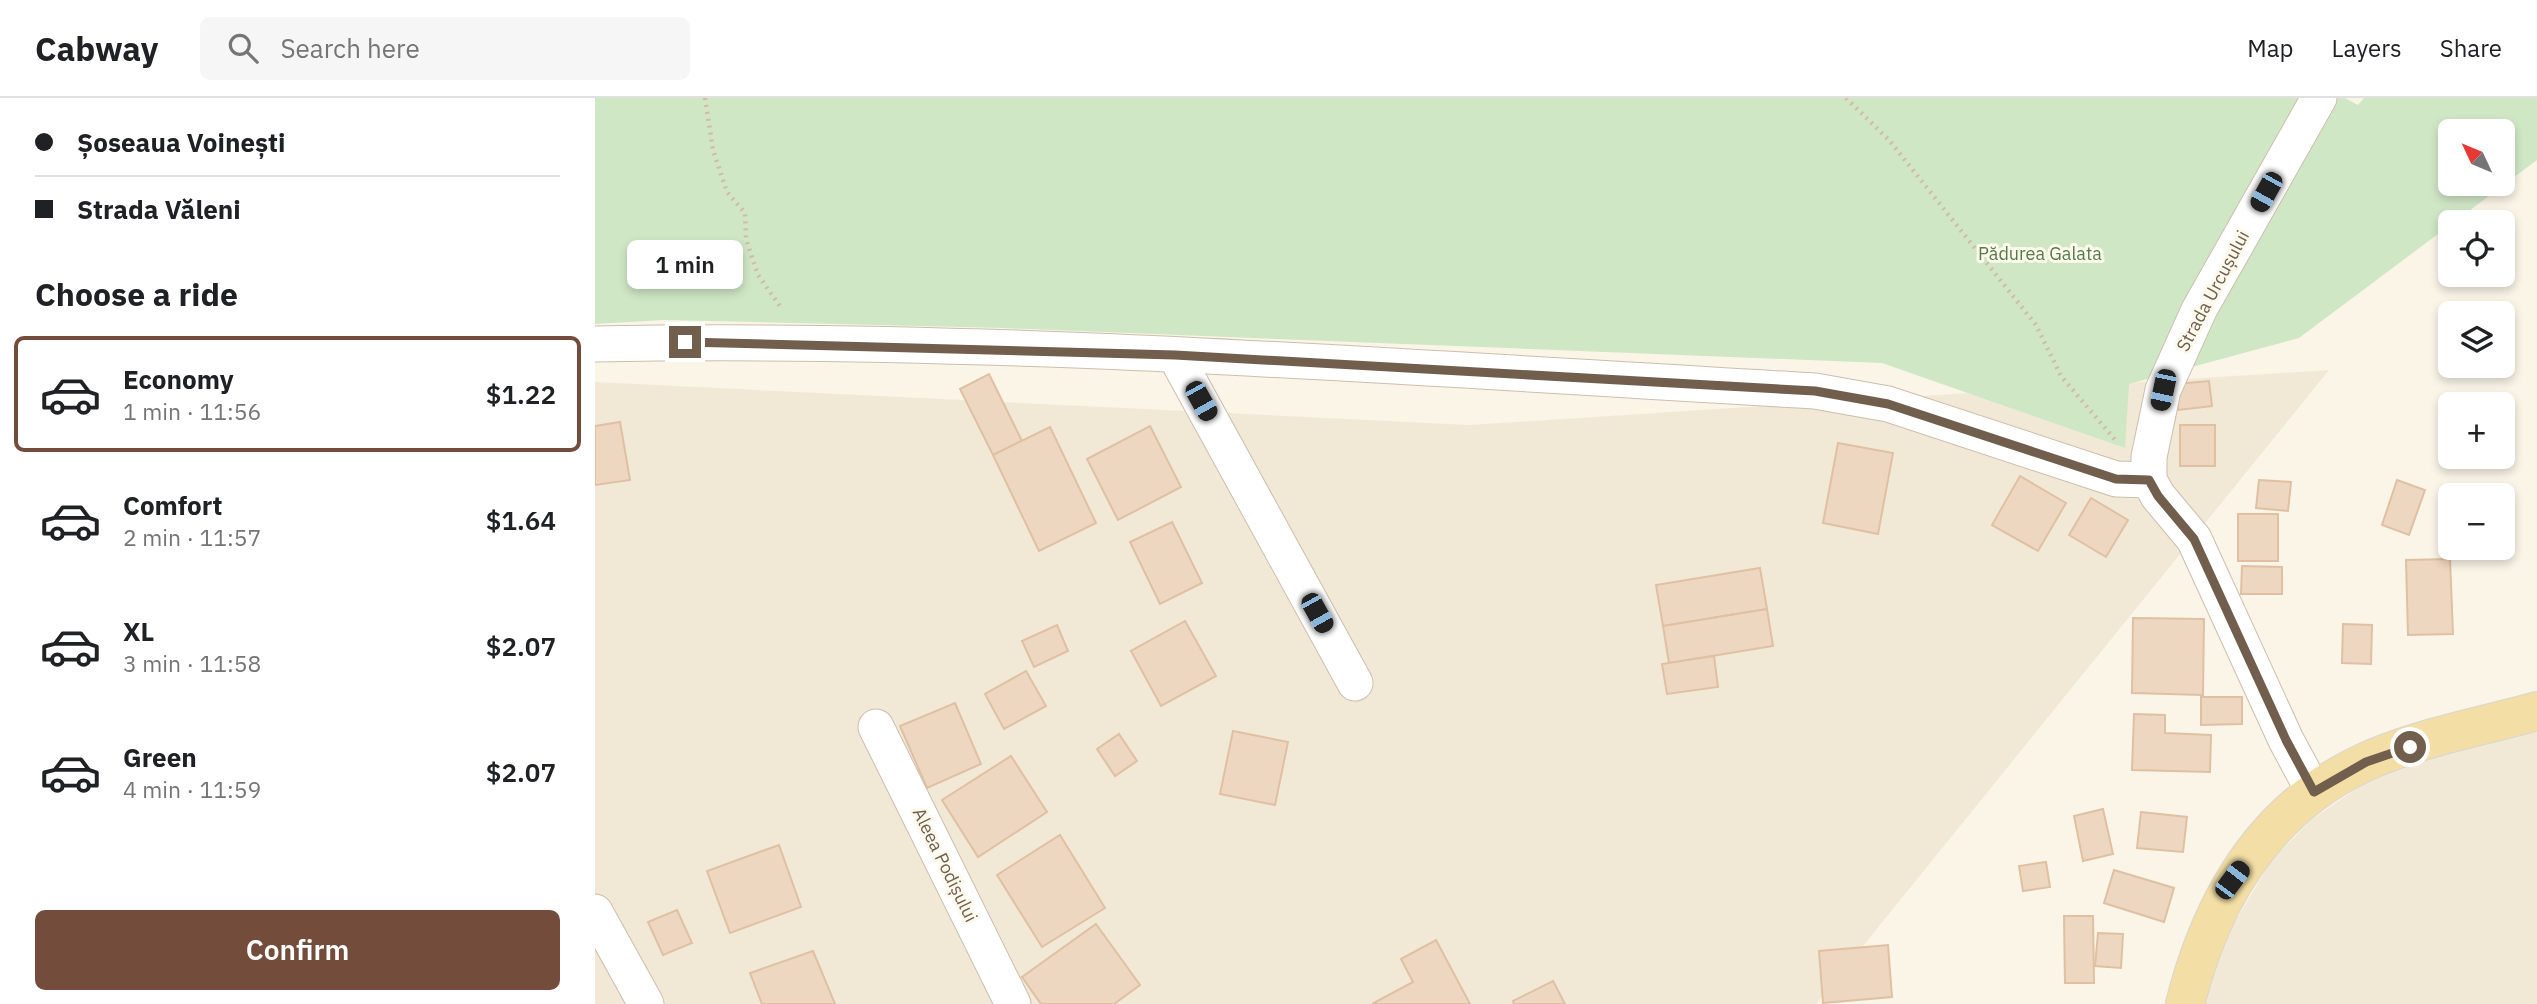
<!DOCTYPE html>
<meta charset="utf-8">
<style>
body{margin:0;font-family:"IBM Plex Sans",sans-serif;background:#f6f6f6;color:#202124;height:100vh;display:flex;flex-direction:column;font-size:26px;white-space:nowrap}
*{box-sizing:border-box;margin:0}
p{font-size:23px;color:#757577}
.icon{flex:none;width:38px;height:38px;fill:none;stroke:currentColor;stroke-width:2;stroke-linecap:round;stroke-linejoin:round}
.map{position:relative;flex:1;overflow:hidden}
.details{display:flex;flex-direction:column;background:#fff;width:595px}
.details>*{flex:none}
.guide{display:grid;align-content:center;height:154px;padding:0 35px;background:#fff}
.needle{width:46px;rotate:314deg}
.controls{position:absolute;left:1843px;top:21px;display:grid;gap:14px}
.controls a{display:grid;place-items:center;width:77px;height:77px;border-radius:10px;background:#fff;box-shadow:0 4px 10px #0003;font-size:35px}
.end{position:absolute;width:32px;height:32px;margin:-16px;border:9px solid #725e4d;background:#fff;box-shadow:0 0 0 4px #fff}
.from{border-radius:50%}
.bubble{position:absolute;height:49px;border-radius:10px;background:#fff;box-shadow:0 4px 10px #0003;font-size:23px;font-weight:600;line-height:49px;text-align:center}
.car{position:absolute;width:21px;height:42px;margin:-21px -10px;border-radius:9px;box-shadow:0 0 5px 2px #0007;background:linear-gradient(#222 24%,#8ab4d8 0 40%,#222 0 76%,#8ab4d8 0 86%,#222 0)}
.guide b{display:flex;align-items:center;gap:24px;height:66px;font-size:26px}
.guide b+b{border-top:2px solid #e0e0e0}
.guide i{width:18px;height:18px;background:#202124}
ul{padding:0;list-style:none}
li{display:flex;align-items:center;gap:21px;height:116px;margin:0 14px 10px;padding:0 21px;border:4px solid transparent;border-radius:10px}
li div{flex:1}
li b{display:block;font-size:26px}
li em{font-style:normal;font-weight:600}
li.selected{border-color:#744c3b}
li>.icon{width:63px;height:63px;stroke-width:1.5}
h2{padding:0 35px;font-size:32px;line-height:84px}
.cta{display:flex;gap:14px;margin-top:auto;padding:14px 35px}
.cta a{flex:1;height:80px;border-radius:10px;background:#744c3b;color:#fff;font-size:28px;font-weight:600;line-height:80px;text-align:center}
header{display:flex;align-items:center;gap:42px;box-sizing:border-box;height:98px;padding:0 35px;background:#fff;border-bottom:2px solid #e0e0e0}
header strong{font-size:33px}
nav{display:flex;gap:38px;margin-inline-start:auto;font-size:24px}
.search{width:490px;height:63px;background:#f6f6f6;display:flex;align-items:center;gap:18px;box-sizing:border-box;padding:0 24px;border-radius:10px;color:#757577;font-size:26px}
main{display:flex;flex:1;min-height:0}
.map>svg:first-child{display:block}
</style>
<header>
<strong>Cabway</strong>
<div class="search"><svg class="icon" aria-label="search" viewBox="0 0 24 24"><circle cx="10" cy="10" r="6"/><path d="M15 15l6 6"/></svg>Search here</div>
<nav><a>Map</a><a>Layers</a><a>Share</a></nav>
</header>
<main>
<section class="details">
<div class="guide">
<b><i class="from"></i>Șoseaua Voinești</b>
<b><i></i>Strada Văleni</b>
</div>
<h2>Choose a ride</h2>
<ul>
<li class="selected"><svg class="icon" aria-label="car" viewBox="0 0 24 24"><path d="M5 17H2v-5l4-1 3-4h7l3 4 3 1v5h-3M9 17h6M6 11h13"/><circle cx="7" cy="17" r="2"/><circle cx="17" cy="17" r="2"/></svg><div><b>Economy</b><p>1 min · 11:56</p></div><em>$1.22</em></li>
<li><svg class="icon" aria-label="car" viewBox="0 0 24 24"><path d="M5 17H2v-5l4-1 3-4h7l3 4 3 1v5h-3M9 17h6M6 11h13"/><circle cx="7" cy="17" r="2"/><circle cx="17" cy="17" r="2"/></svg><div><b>Comfort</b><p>2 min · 11:57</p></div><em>$1.64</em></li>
<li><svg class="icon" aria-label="car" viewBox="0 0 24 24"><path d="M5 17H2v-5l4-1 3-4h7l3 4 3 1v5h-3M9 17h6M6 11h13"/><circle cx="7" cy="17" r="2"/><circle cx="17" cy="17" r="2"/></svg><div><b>XL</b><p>3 min · 11:58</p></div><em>$2.07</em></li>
<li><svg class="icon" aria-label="car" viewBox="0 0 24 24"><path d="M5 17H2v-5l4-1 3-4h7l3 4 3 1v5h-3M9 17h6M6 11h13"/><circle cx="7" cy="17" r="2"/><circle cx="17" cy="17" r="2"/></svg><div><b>Green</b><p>4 min · 11:59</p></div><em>$2.07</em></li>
</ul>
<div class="cta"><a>Confirm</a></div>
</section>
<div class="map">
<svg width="1942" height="906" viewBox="0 0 1942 906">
<rect width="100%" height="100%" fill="#faf5e7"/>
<g fill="#f2e8d6">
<path d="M1734,272L1221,906H0V284L874,327Z"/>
<path d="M1942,628V906H1607L1615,876L1639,826L1676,763L1715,723L1771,684L1870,646Z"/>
</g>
<path fill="#d0e7c6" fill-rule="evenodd" d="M0,0H1750L1763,7L1769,0H1942V62L1704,240L1534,286L1530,350L1287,265L407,230L69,222L0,226ZM1855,33H1908V86H1855Z"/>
<g fill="#eed7c1" stroke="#dfc0a3" stroke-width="2">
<path d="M394,276L427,343L398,357L365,291Z"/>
<path d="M1614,283L1617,308L1583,312L1581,286Z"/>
<path d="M25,324L35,382L0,387V328Z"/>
<rect x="1585" y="327" width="35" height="41"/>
<path d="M555,328L586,389L523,422L492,361Z"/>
<path d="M455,329L501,425L444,453L398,357Z"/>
<path d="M1243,345L1298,355L1283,436L1228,425Z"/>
<path d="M1425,378L1471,405L1443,453L1397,427Z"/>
<path d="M1664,382L1696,384L1693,413L1661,410Z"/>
<path d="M1802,382L1830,392L1814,437L1787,427Z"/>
<path d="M1496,400L1533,422L1511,459L1474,437Z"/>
<rect x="1643" y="416" width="40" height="47"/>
<path d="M577,424L607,485L565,506L535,444Z"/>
<path d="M1855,461L1858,536L1813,537L1811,462Z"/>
<path d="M1647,468L1687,469V496H1646Z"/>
<path d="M1165,470L1172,511L1068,528L1061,487Z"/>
<path d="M1172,511L1178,548L1074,565L1068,528Z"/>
<path d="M1538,520L1609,521L1608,597L1537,595Z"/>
<path d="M590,523L621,578L566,608L536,553Z"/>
<path d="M1748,526L1777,527L1776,566L1747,565Z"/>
<path d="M462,527L473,553L439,569L427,543Z"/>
<path d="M1119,558L1123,589L1072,596L1067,566Z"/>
<path d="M431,573L451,608L409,631L390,596Z"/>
<path d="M1606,599H1647V626L1606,627Z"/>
<path d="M360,605L386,666L332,690L305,628Z"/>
<path d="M1539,616L1570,617V635L1616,637L1615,674L1537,672Z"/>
<path d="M638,633L693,644L680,707L625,696Z"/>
<path d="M524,636L542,663L520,678L502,651Z"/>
<path d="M416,658L452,714L383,759L347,702Z"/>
<path d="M1508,711L1518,756L1488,763L1479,718Z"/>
<path d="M1546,714L1592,719L1588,754L1542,750Z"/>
<path d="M465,737L510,810L447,849L402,777Z"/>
<path d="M184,747L206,809L135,835L112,773Z"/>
<path d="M1451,764L1455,789L1428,793L1424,768Z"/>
<path d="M1519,772L1579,790L1569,824L1509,805Z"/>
<path d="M82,812L97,845L68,857L53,824Z"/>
<path d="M1469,818H1498L1499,885H1470Z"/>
<path d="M501,826L545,887L519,906H446L427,879Z"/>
<path d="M1503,835L1528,836L1526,870L1500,868Z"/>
<path d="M841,842L875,906H777L818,884L806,861Z"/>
<path d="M1293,847L1297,899L1228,905L1224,853Z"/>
<path d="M218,853L240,906H167L155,875Z"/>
<path d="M958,883L970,906H919L918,903Z"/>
</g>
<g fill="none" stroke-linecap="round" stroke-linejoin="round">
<defs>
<g id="minor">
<path d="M0,246C407,238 814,270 1220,293L1293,306L1521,381L1554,382"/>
<path d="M580,257L760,585"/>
<path d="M281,629L418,906"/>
<path d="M1719,694L1691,642L1599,441L1563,398L1554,382V359L1568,292L1604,212L1724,0"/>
<path d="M0,814L51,906"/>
</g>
<path id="major" d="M1590,906C1616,803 1668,712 1768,665C1822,640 1885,629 1942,613"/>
</defs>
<use href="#minor" stroke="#ccbeae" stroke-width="37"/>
<use href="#major" stroke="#dad5d1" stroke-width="40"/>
<g stroke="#d2bba4" stroke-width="4.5" stroke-dasharray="2 5" stroke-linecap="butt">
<path d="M110,0L118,52L132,94L150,115L151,141L163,177L187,211"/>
<path d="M1251,0L1294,42L1441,227L1466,278L1522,344"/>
</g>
<use href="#minor" stroke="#fff" stroke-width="35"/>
<use href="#major" stroke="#f3dea5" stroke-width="38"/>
</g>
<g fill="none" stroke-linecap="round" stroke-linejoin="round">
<path stroke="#725e4d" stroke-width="9" d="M90,244L580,257L1220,293L1293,306L1521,381L1554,382L1563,398L1599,441L1691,642L1719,694L1771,664L1815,649"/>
</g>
<g text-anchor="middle" stroke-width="6" stroke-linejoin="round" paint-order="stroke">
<g font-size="18" fill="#547c49" stroke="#fdf9ed">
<text x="1445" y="162">Pădurea Galata</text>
</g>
<g font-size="18" fill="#725e4d" stroke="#fdf9ed">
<text transform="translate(1618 193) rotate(-62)" y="6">Strada Urcușului</text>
<text transform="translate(350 767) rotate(64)" y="6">Aleea Podișului</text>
</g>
</g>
</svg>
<div class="controls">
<a><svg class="needle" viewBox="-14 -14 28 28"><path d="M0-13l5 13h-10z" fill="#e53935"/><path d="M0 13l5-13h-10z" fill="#757577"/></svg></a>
<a><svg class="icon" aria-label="locate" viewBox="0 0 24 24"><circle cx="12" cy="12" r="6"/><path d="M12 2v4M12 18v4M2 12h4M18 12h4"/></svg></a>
<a><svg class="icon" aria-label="layers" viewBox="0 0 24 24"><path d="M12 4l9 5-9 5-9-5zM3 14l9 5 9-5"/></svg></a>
<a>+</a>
<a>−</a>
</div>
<i class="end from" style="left:1815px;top:649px"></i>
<i class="end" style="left:90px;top:244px"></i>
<div class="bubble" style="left:32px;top:142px;width:116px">1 min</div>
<i class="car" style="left:1671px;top:94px;rotate:209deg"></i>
<i class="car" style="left:1568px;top:292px;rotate:192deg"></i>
<i class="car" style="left:606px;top:303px;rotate:151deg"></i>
<i class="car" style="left:722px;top:515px;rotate:151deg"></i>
<i class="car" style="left:1637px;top:782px;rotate:37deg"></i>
</div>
</main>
